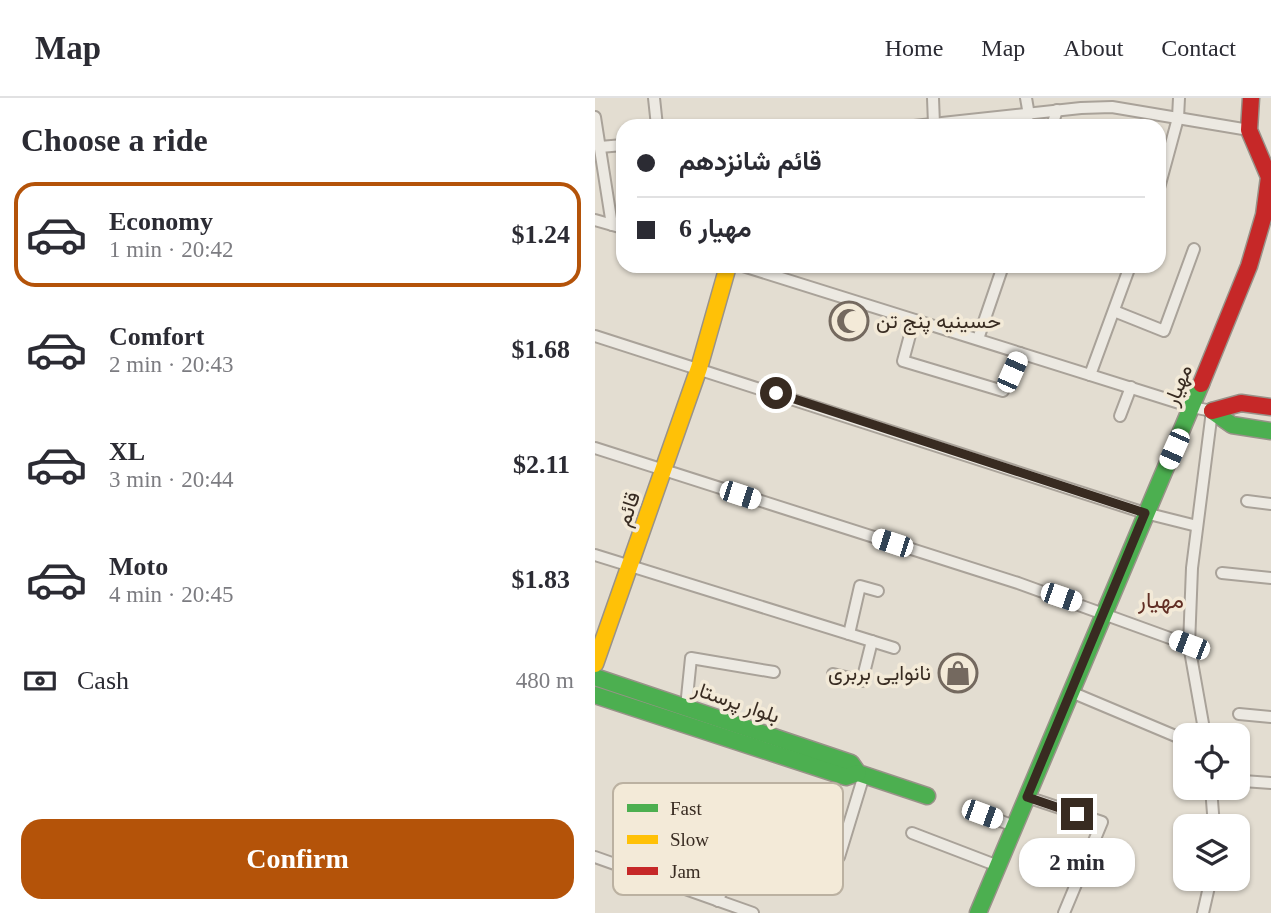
<!DOCTYPE html>
<meta charset="utf-8">
<style>
body{margin:0;font-family:"Times New Roman",Vazirmatn,serif;background:#f2f2f3;color:#2b2b33;height:100vh;display:flex;flex-direction:column;font-size:26px;white-space:nowrap}
*{box-sizing:border-box;margin:0}
p{font-size:23px;color:#7c7c81}
.icon{flex:none;width:38px;height:38px;fill:none;stroke:currentColor;stroke-width:2;stroke-linecap:round;stroke-linejoin:round}
.map{position:relative;flex:1;overflow:hidden}
.panel{display:flex;flex-direction:column;background:#fff;width:595px}
.panel>*{flex:none}
.hud{position:absolute;left:21px;top:21px;width:550px;height:154px;border-radius:21px;box-shadow:0 2px 5px #0004;display:grid;align-content:center;height:154px;padding:0 21px;background:#fff}
.buttons{position:absolute;left:578px;top:625px;display:grid;gap:14px}
.buttons a{display:grid;place-items:center;width:77px;height:77px;border-radius:14px;background:#fff;box-shadow:0 2px 5px #0004;font-size:35px}
.end{position:absolute;width:32px;height:32px;margin:-16px;border:9px solid #382b21;background:#fff;box-shadow:0 0 0 4px #fff}
.from{border-radius:50%}
.bubble{position:absolute;height:49px;border-radius:21px;background:#fff;box-shadow:0 2px 5px #0004;font-size:23px;font-weight:700;line-height:49px;text-align:center}
.car{position:absolute;width:21px;height:42px;margin:-21px -10px;border-radius:9px;box-shadow:0 0 5px 2px #0007;background:linear-gradient(#fff 24%,#345 0 40%,#fff 0 76%,#345 0 86%,#fff 0)}
.hud b{display:flex;align-items:center;gap:24px;height:66px;font-size:26px}
.hud b+b{border-top:2px solid #e1e1e2}
.hud i{width:18px;height:18px;background:#2b2b33}
ul{padding:0;list-style:none}
li{display:flex;align-items:center;gap:21px;height:105px;margin:0 14px 10px;padding:0 7px;border:4px solid transparent;border-radius:21px}
li div{flex:1}
li b{display:block;font-size:26px}
li em{font-style:normal;font-weight:700}
li.active{border-color:#b45309}
li>.icon{width:63px;height:63px;stroke-width:1.5}
h2{padding:0 21px;font-size:32px;line-height:84px}
.pay{display:flex;align-items:center;gap:18px;height:77px;padding:0 21px;font-size:26px}
.pay p{margin-inline-start:auto}
.action{display:flex;gap:14px;margin-top:auto;padding:14px 21px}
.action a{flex:1;height:80px;border-radius:21px;background:#b45309;color:#fff;font-size:28px;font-weight:700;line-height:80px;text-align:center}
header{display:flex;align-items:center;gap:42px;box-sizing:border-box;height:98px;padding:0 35px;background:#fff;border-bottom:2px solid #e1e1e2}
header strong{font-size:33px}
nav{display:flex;gap:38px;margin-inline-start:auto;font-size:24px}
main{display:flex;flex:1;min-height:0}
.map>svg:first-child{display:block}
</style>
<header>
<strong>Map</strong>
<nav><a>Home</a><a>Map</a><a>About</a><a>Contact</a></nav>
</header>
<main>
<section class="panel">
<h2>Choose a ride</h2>
<ul>
<li class="active"><svg class="icon" aria-label="car" viewBox="0 0 24 24"><path d="M5 17H2v-5l4-1 3-4h7l3 4 3 1v5h-3M9 17h6M6 11h13"/><circle cx="7" cy="17" r="2"/><circle cx="17" cy="17" r="2"/></svg><div><b>Economy</b><p>1 min · 20:42</p></div><em>$1.24</em></li>
<li><svg class="icon" aria-label="car" viewBox="0 0 24 24"><path d="M5 17H2v-5l4-1 3-4h7l3 4 3 1v5h-3M9 17h6M6 11h13"/><circle cx="7" cy="17" r="2"/><circle cx="17" cy="17" r="2"/></svg><div><b>Comfort</b><p>2 min · 20:43</p></div><em>$1.68</em></li>
<li><svg class="icon" aria-label="car" viewBox="0 0 24 24"><path d="M5 17H2v-5l4-1 3-4h7l3 4 3 1v5h-3M9 17h6M6 11h13"/><circle cx="7" cy="17" r="2"/><circle cx="17" cy="17" r="2"/></svg><div><b>XL</b><p>3 min · 20:44</p></div><em>$2.11</em></li>
<li><svg class="icon" aria-label="car" viewBox="0 0 24 24"><path d="M5 17H2v-5l4-1 3-4h7l3 4 3 1v5h-3M9 17h6M6 11h13"/><circle cx="7" cy="17" r="2"/><circle cx="17" cy="17" r="2"/></svg><div><b>Moto</b><p>4 min · 20:45</p></div><em>$1.83</em></li>
</ul>
<div class="pay"><svg class="icon" aria-label="cash" viewBox="0 0 24 24"><path d="M3 7h18v10H3z"/><circle cx="12" cy="12" r="2"/></svg>Cash<p>480 m</p></div>
<div class="action"><a>Confirm</a></div>
</section>
<div class="map">
<svg width="676" height="815" viewBox="0 0 676 815">
<rect width="100%" height="100%" fill="#e3ddd1"/>
<g fill="none" stroke-linecap="round" stroke-linejoin="round">
<defs>
<g id="street">
<path d="M59,0L62,28"/>
<path d="M338,0L339,26"/>
<path d="M431,0L434,17"/>
<path d="M0,19L17,127"/>
<path d="M319,28L486,10L517,9L654,32"/>
<path d="M457,28L462,12"/>
<path d="M5,49L28,47"/>
<path d="M564,90L583,20L584,0"/>
<path d="M0,122L28,130"/>
<path d="M148,168L597,309L617,313L597,470L594,547L610,637"/>
<path d="M519,213L569,233L599,151"/>
<path d="M319,222L308,263L408,293L425,255"/>
<path d="M0,238L550,415L602,428"/>
<path d="M383,241L408,168"/>
<path d="M495,277L535,168"/>
<path d="M525,318L536,289"/>
<path d="M0,350L423,485L594,547"/>
<path d="M652,403L676,406"/>
<path d="M0,457L299,550"/>
<path d="M627,475L676,480"/>
<path d="M254,536L265,488L283,493"/>
<path d="M238,576L267,583L277,543"/>
<path d="M476,594L590,642"/>
<path d="M91,609L96,560L179,574"/>
<path d="M644,616L676,619"/>
<path d="M648,683L676,685"/>
<path d="M616,690L619,728"/>
<path d="M432,699L507,724L469,815"/>
<path d="M387,716L419,728"/>
<path d="M317,735L403,768"/>
<path d="M101,736L141,749L123,803"/>
<path d="M0,759L158,815"/>
<path d="M244,759L269,677"/>
<path d="M608,815L616,780"/>
</g>
<g id="fast">
<path d="M617,313L637,327L676,333"/>
<path d="M0,579L256,665L263,675L332,698"/>
<path d="M0,597L251,679L263,675"/>
<path d="M383,815L606,286"/>
</g>
<path id="slow" d="M0,566L104,270L133,168"/>
<g id="jam">
<path d="M606,286L654,168L669,117L674,79L654,32L656,0"/>
<path d="M617,313L646,305L676,309"/>
</g>
</defs>
<use href="#street" stroke="#a9a299" stroke-width="14"/>
<use href="#fast" stroke="#999289" stroke-width="19"/>
<use href="#slow" stroke="#999289" stroke-width="19"/>
<use href="#jam" stroke="#999289" stroke-width="19"/>
<use href="#street" stroke="#ece9e2" stroke-width="10"/>
<use href="#fast" stroke="#4caf50" stroke-width="16"/>
<use href="#slow" stroke="#ffc107" stroke-width="16"/>
<use href="#jam" stroke="#c62828" stroke-width="16"/>
</g>
<g fill="none" stroke-linecap="round" stroke-linejoin="round">
<path stroke="#382b21" stroke-width="9" d="M181,295L550,415L432,699L482,716"/>
</g>
<defs>
<symbol id="mosque-ring" viewBox="-11 -11 22 22"><circle r="9.5" fill="#f3ead8" stroke="#74695f" stroke-width="1.5"/><path d="M3.5-4.9A6 6 0 1 0 3.5 4.9A5 5 0 1 1 3.5-4.9Z" fill="#74695f"/></symbol>
<symbol id="shop-ring" viewBox="-11 -11 22 22"><circle r="9.5" fill="#f3ead8" stroke="#74695f" stroke-width="1.5"/><path d="M-5-2.5h2.3a2.7 3.5 0 0 1 5.4 0H5L5.5 6h-11ZM-1.5-2.5h3a1.5 2.3 0 0 0-3 0Z" fill="#74695f"/></symbol>
</defs>
<g fill-rule="evenodd">
<use href="#mosque-ring" x="232" y="201" width="44" height="44"/>
<use href="#shop-ring" x="341" y="553" width="44" height="44"/>
</g>
<g text-anchor="middle" stroke-width="7" stroke-linejoin="round" paint-order="stroke">
<g font-size="21" fill="#382b21" stroke="#f3ead8" text-anchor="start">
<text x="281" y="230">حسینیه پنج تن</text>
<text x="336" y="582" text-anchor="end">نانوایی بربری</text>
</g>
<g font-size="21" fill="#382b21" stroke="#f3ead8">
<text transform="translate(583 287) rotate(-68)" y="7">مهیار</text>
<text transform="translate(33 411) rotate(-71)" y="7">قائم</text>
<text transform="translate(141 604) rotate(19)" y="7">بلوار پرستار</text>
</g>
<g font-size="23" fill="#612e24" stroke="#f3ead8">
<text x="566" y="510">مهیار</text>
</g>
</g>
<rect x="18" y="685" width="230" height="112" rx="10" fill="#f3ead8" stroke="#bbb1a1" stroke-width="2"/>
<rect x="32" y="706" width="31" height="8" fill="#4caf50"/>
<rect x="32" y="737" width="31" height="9" fill="#ffc107"/>
<rect x="32" y="769" width="31" height="8" fill="#c62828"/>
<g font-size="19" fill="#382b21">
<text x="75" y="717">Fast</text>
<text x="75" y="748">Slow</text>
<text x="75" y="780">Jam</text>
</g>
</svg>
<div class="buttons">
<a><svg class="icon" aria-label="locate" viewBox="0 0 24 24"><circle cx="12" cy="12" r="6"/><path d="M12 2v4M12 18v4M2 12h4M18 12h4"/></svg></a>
<a><svg class="icon" aria-label="layers" viewBox="0 0 24 24"><path d="M12 4l9 5-9 5-9-5zM3 14l9 5 9-5"/></svg></a>
</div>
<i class="end from" style="left:181px;top:295px"></i>
<i class="end" style="left:482px;top:716px"></i>
<div class="bubble" style="left:424px;top:740px;width:116px">2 min</div>
<i class="car" style="left:417px;top:274px;rotate:24deg"></i>
<i class="car" style="left:579px;top:351px;rotate:204deg"></i>
<i class="car" style="left:145px;top:397px;rotate:108deg"></i>
<i class="car" style="left:297px;top:445px;rotate:288deg"></i>
<i class="car" style="left:466px;top:499px;rotate:109deg"></i>
<i class="car" style="left:594px;top:547px;rotate:291deg"></i>
<i class="car" style="left:387px;top:716px;rotate:110deg"></i>
<div class="hud">
<b><i class="from"></i>قائم شانزدهم</b>
<b><i></i>مهیار 6</b>
</div>
</div>
</main>
